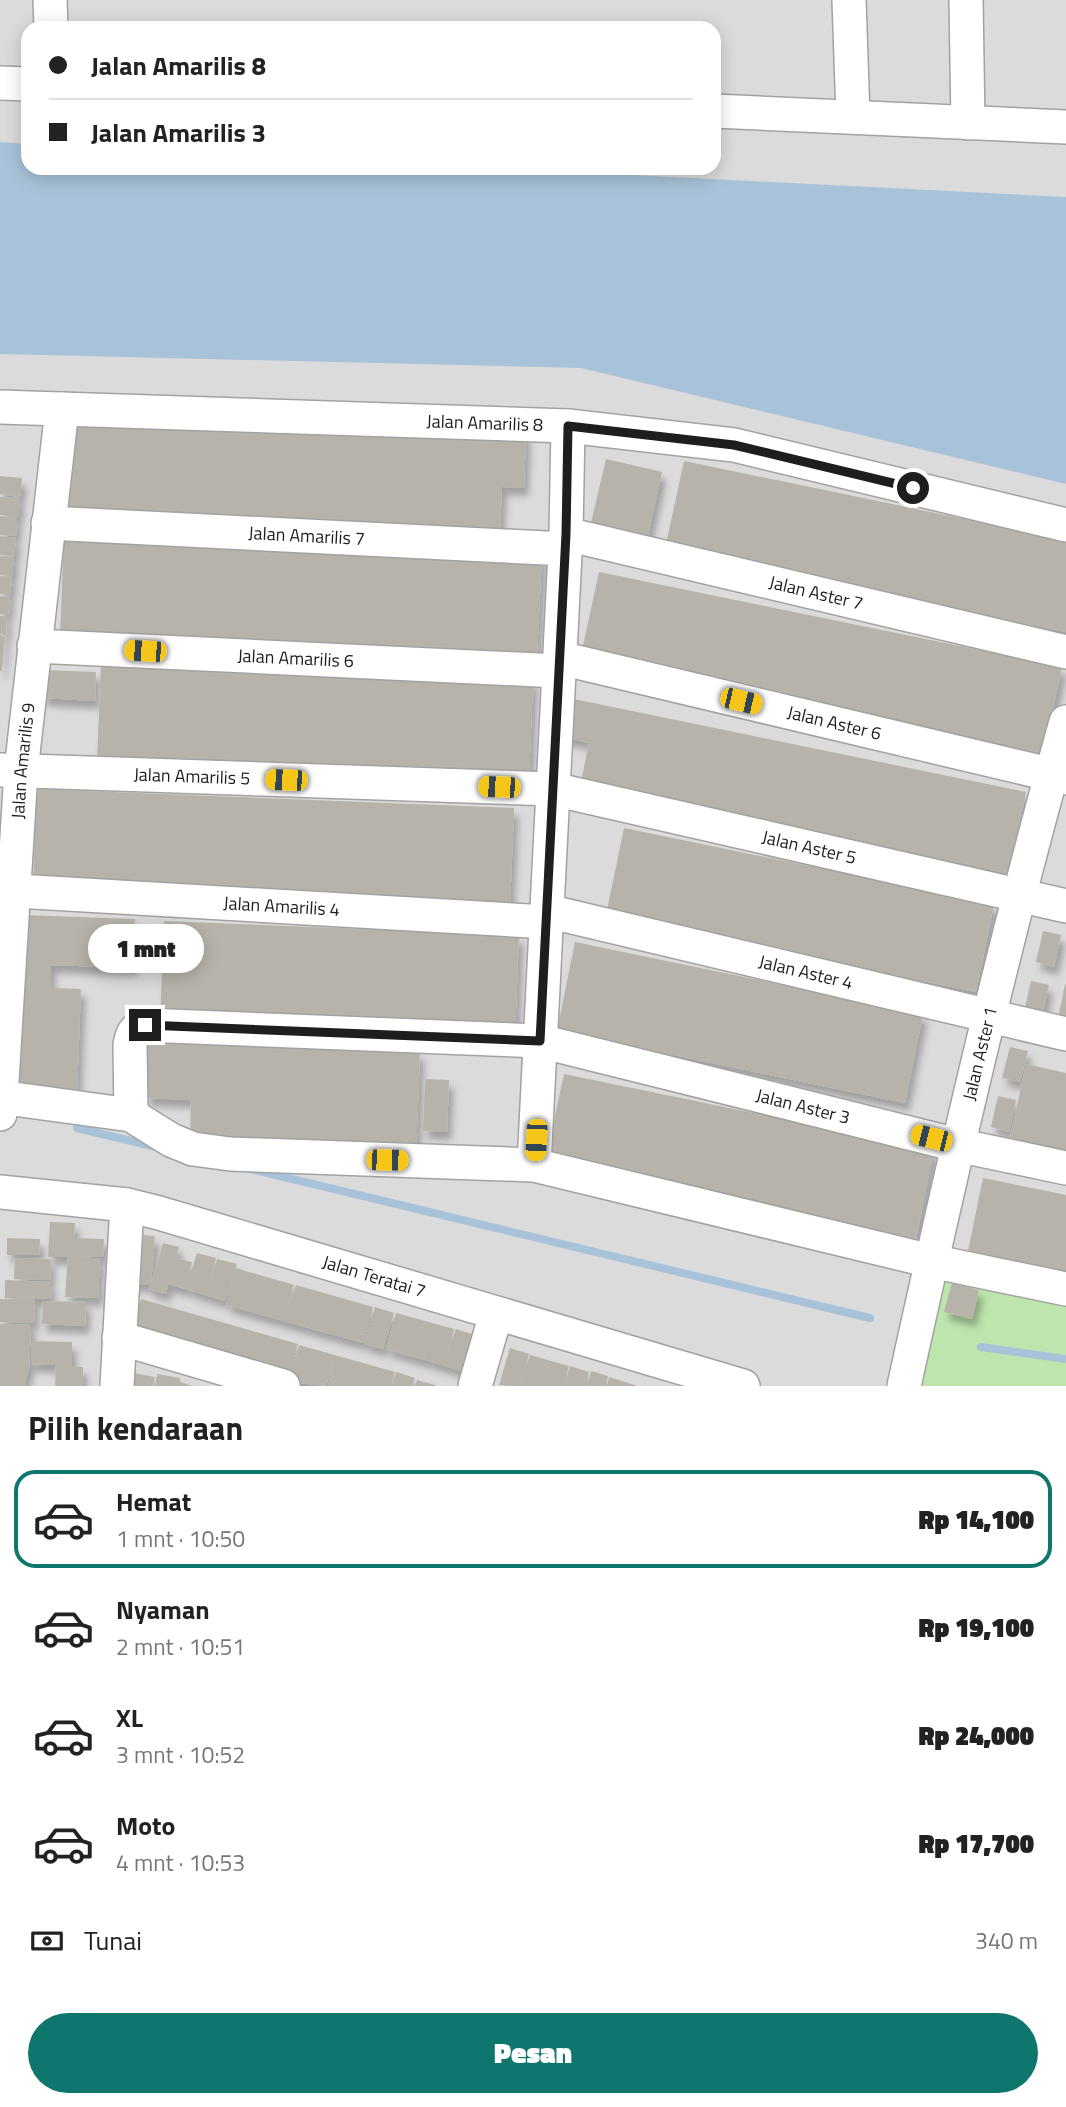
<!DOCTYPE html>
<html lang="id">
<meta charset="utf-8">
<style>
body{margin:0;font-family:"Titillium Web",sans-serif;background:#f6f6f6;color:#222;height:100vh;display:flex;flex-direction:column;font-size:26px;white-space:nowrap}
*{box-sizing:border-box;margin:0}
p{font-size:23px;color:#767676}
.icon{flex:none;width:38px;height:38px;fill:none;stroke:currentColor;stroke-width:2;stroke-linecap:round;stroke-linejoin:round}
.map{position:relative;height:1386px;overflow:hidden}
.sheet{display:flex;flex-direction:column;background:#fff;flex:1}
.sheet>*{flex:none}
.banner{position:absolute;left:21px;top:21px;width:700px;height:154px;border-radius:21px;box-shadow:0 4px 18px #0003;display:grid;align-content:center;height:154px;padding:0 28px;background:#fff}
.end{position:absolute;width:32px;height:32px;margin:-16px;border:9px solid #1e1e1e;background:#fff;box-shadow:0 0 0 4px #fff}
.from{border-radius:50%}
.bubble{position:absolute;height:49px;border-radius:24px;background:#fff;box-shadow:0 4px 18px #0003;font-size:23px;font-weight:800;line-height:49px;text-align:center}
.car{position:absolute;width:21px;height:42px;margin:-21px -10px;border-radius:9px;box-shadow:0 0 5px 2px #0007;background:linear-gradient(#f5c518 24%,#345 0 40%,#f5c518 0 76%,#345 0 86%,#f5c518 0)}
.banner b{display:flex;align-items:center;gap:24px;height:66px;font-size:26px}
.banner b+b{border-top:2px solid #e0e0e0}
.banner i{width:18px;height:18px;background:#222}
ul{padding:0;list-style:none}
li{display:flex;align-items:center;gap:21px;height:98px;margin:0 14px 10px;padding:0 14px;border:4px solid transparent;border-radius:21px}
li div{flex:1}
li b{display:block;font-size:26px}
li em{font-style:normal;font-weight:800}
li.on{border-color:#0f766e}
li>.icon{width:63px;height:63px;stroke-width:1.5}
h2{padding:0 28px;font-size:32px;line-height:84px}
.pay{display:flex;align-items:center;gap:18px;height:77px;padding:0 28px;font-size:26px}
.pay p{margin-inline-start:auto}
.action{display:flex;gap:14px;margin-top:auto;padding:14px 28px}
.action a{flex:1;height:80px;border-radius:42px;background:#0f766e;color:#fff;font-size:28px;font-weight:800;line-height:80px;text-align:center}
.map>svg:first-child{display:block}
</style>
<div class="map">
<svg width="1066" height="1386" viewBox="0 0 1066 1386">
<defs>
<filter id="shadow"><feDropShadow dx="4.5" dy="8" stdDeviation="3.5" flood-color="#0004"/></filter>
</defs>
<rect width="100%" height="100%" fill="#eeede5"/>
<path fill="#dcdbdb" fill-rule="evenodd" d="M0,0H1066V1386H0ZM28,28H714V168H28Z"/>
<path fill="#bde5ad" d="M931,1261L1066,1289V1386H904Z"/>
<path fill="#a8c3d9" d="M0,142L28,144V168H496L1066,197V484L581,368L0,354Z"/>
<g fill="none" stroke-linecap="round" stroke-linejoin="round">
<g stroke="#a8c3d9" stroke-width="8">
<path d="M77,1128L156,1147"/>
<path d="M250,1169L870,1318"/>
<path d="M981,1347L1066,1359"/>
</g>
</g>
<g fill="#b8b3aa" filter="url(#shadow)">
<path d="M72,414L526,432L524,488L502,487L500,531L68,514Z"/>
<path d="M606,459L662,472L647,540L590,527Z"/>
<path d="M684,461L1066,540V632L665,549Z"/>
<path d="M0,476L22,478L20,497L0,494Z"/>
<path d="M0,497L20,498L18,517L0,515Z"/>
<path d="M0,516L17,518L16,536L0,535Z"/>
<path d="M0,536L16,538L14,556L0,555Z"/>
<path d="M64,536L542,555L537,654L60,636Z"/>
<path d="M0,556L14,557L12,576L0,575Z"/>
<path d="M599,572L1062,667L1043,756L580,660Z"/>
<path d="M0,576L12,577L10,595L0,594Z"/>
<path d="M0,596L10,597L8,615L0,614Z"/>
<path d="M0,616H7L6,635L0,634Z"/>
<path d="M0,635L5,636L2,671H0Z"/>
<path d="M101,663L533,679L529,779L97,763Z"/>
<path d="M43,670L96,672L95,701L42,698Z"/>
<path d="M569,698L1026,792L1008,881L579,792L589,743L560,737Z"/>
<path d="M36,789L514,808L510,907L33,889Z"/>
<path d="M624,828L994,904L976,992L606,915Z"/>
<path d="M25,915L135,919L133,968L51,965V988L81,989L77,1094L18,1091Z"/>
<path d="M164,921L519,935L515,1034L160,1021Z"/>
<path d="M1043,931L1061,935L1054,967L1036,962Z"/>
<path d="M575,942L923,1014L905,1103L557,1031Z"/>
<path d="M1031,981L1049,985L1042,1016L1024,1012Z"/>
<path d="M1065,984H1066V1031L1056,1029Z"/>
<path d="M148,1042L420,1052L416,1152L190,1143L191,1100L145,1098Z"/>
<path d="M1010,1047L1028,1051L1020,1082L1002,1078Z"/>
<path d="M1026,1064L1066,1073V1164L1007,1152Z"/>
<path d="M564,1074L934,1150L916,1239L545,1162Z"/>
<path d="M425,1079L449,1080L447,1132L423,1131Z"/>
<path d="M998,1096L1016,1100L1009,1132L991,1127Z"/>
<path d="M983,1178L1066,1195V1287L965,1266Z"/>
<path d="M50,1222L75,1223L74,1238L104,1239L103,1257L74,1256L100,1259L98,1298L65,1297L68,1257H48Z"/>
<path d="M127,1234L155,1236L151,1284L163,1243L179,1247L176,1258L192,1262L185,1289L168,1284L166,1294L149,1289L150,1285L123,1283Z"/>
<path d="M7,1238L40,1239L39,1255H7Z"/>
<path d="M197,1253L216,1258L207,1291L217,1259L237,1264L235,1268L294,1285L288,1306L296,1285L373,1307L363,1343L226,1305L235,1273L225,1301L186,1289Z"/>
<path d="M15,1258L51,1259L50,1280L14,1279Z"/>
<path d="M5,1280L51,1282L50,1299L5,1298Z"/>
<path d="M952,1283L979,1290L972,1319L944,1312Z"/>
<path d="M0,1299L35,1300L34,1323L0,1322Z"/>
<path d="M141,1299L298,1344L287,1381L131,1335Z"/>
<path d="M43,1301L86,1302L85,1326L42,1324Z"/>
<path d="M375,1307L394,1313L383,1349L364,1344Z"/>
<path d="M396,1313L454,1329L446,1358L456,1329L475,1335L464,1372L425,1360L427,1349L424,1360L386,1349Z"/>
<path d="M0,1324L31,1325L29,1369L24,1386H0Z"/>
<path d="M31,1341L72,1342V1366L83,1367V1386H55L56,1365L31,1364Z"/>
<path d="M299,1345L395,1372L391,1386H328L334,1360L326,1386L288,1382Z"/>
<path d="M510,1348L529,1354L520,1386L499,1385Z"/>
<path d="M530,1355L569,1366L563,1386H521Z"/>
<path d="M570,1366L589,1372L585,1386H564Z"/>
<path d="M591,1371L608,1376L605,1386H587Z"/>
<path d="M396,1372L415,1378L412,1386H392Z"/>
<path d="M134,1373L155,1377L153,1386H132Z"/>
<path d="M157,1374L180,1378V1382L193,1386H155Z"/>
<path d="M609,1377L635,1385V1386H607Z"/>
<path d="M417,1380L435,1385V1386H415Z"/>
</g>
<g fill="none" stroke-linecap="round" stroke-linejoin="round">
<defs>
<g id="minor">
<path d="M50,0L51,28"/>
<path d="M849,0L853,116"/>
<path d="M966,0L968,123"/>
<path d="M0,83L28,84"/>
<path d="M714,111L1066,127"/>
<path id="s1" d="M0,407L568,426L734,445L1066,525"/>
<path id="s2" d="M48,523L565,549"/>
<path id="s3" d="M566,534L1066,652"/>
<path id="s4" d="M34,646L559,671"/>
<path id="s5" d="M560,658L1066,778"/>
<path id="s6" d="M0,770L553,789L1066,906"/>
<path id="s7" d="M16,891L547,922"/>
<path id="s8" d="M547,911L1066,1034"/>
<path d="M0,1097L131,1115L171,1140L193,1149L230,1154L534,1165L931,1261L1066,1289"/>
<path id="s9" d="M0,1114L21,771L62,409"/>
<path id="s10" d="M131,1115L130,1045C132,1034 134,1029 145,1025L540,1041L957,1145L1066,1168"/>
<path d="M534,1165L566,534L568,426"/>
<path id="s11" d="M0,1192L127,1205L159,1213L743,1386"/>
<path d="M119,1338L283,1386"/>
<path d="M117,1386L127,1205"/>
<path d="M475,1386L496,1314"/>
<path id="s12" d="M904,1386C953,1163 1004,942 1066,722"/>
</g>
</defs>
<use href="#minor" stroke="#a2a2a2" stroke-width="36"/>
<use href="#minor" stroke="#fff" stroke-width="33"/>
</g>
<g fill="none" stroke-linecap="round" stroke-linejoin="round">
<path stroke="#1e1e1e" stroke-width="9" d="M145,1025L540,1041L566,534L568,426L734,445L913,488"/>
</g>
<g text-anchor="middle" stroke-width="5" stroke-linejoin="round" paint-order="stroke">
<g font-size="18" fill="#1e1e1e" stroke="#fff">
<text dy="6" stroke="none"><textPath href="#s1" startOffset="485">Jalan Amarilis 8</textPath></text>
<text dy="6" stroke="none"><textPath href="#s2" startOffset="259">Jalan Amarilis 7</textPath></text>
<text dy="6" stroke="none"><textPath href="#s3" startOffset="257">Jalan Aster 7</textPath></text>
<text dy="6" stroke="none"><textPath href="#s4" startOffset="262">Jalan Amarilis 6</textPath></text>
<text dy="6" stroke="none"><textPath href="#s5" startOffset="282">Jalan Aster 6</textPath></text>
<text dy="6" stroke="none"><textPath href="#s9" startOffset="354">Jalan Amarilis 9</textPath></text>
<text dy="6" stroke="none"><textPath href="#s6" startOffset="192">Jalan Amarilis 5</textPath></text>
<text dy="6" stroke="none"><textPath href="#s6" startOffset="816">Jalan Aster 5</textPath></text>
<text dy="6" stroke="none"><textPath href="#s7" startOffset="266">Jalan Amarilis 4</textPath></text>
<text dy="6" stroke="none"><textPath href="#s8" startOffset="266">Jalan Aster 4</textPath></text>
<text dy="6" stroke="none"><textPath href="#s12" startOffset="341">Jalan Aster 1</textPath></text>
<text dy="6" stroke="none"><textPath href="#s10" startOffset="763">Jalan Aster 3</textPath></text>
<text dy="6" stroke="none"><textPath href="#s11" startOffset="385">Jalan Teratai 7</textPath></text>
</g>
</g>
</svg>
<i class="end from" style="left:913px;top:488px"></i>
<i class="end" style="left:145px;top:1025px"></i>
<div class="bubble" style="left:88px;top:924px;width:116px">1 mnt</div>
<i class="car" style="left:145px;top:651px;rotate:273deg"></i>
<i class="car" style="left:741px;top:701px;rotate:103deg"></i>
<i class="car" style="left:286px;top:780px;rotate:272deg"></i>
<i class="car" style="left:499px;top:787px;rotate:272deg"></i>
<i class="car" style="left:931px;top:1138px;rotate:284deg"></i>
<i class="car" style="left:536px;top:1140px;rotate:183deg"></i>
<i class="car" style="left:387px;top:1160px;rotate:91deg"></i>
<div class="banner">
<b><i class="from"></i>Jalan Amarilis 8</b>
<b><i></i>Jalan Amarilis 3</b>
</div>
</div>
<section class="sheet">
<h2>Pilih kendaraan</h2>
<ul>
<li class="on"><svg class="icon" aria-label="car" viewBox="0 0 24 24"><path d="M5 17H2v-5l4-1 3-4h7l3 4 3 1v5h-3M9 17h6M6 11h13"/><circle cx="7" cy="17" r="2"/><circle cx="17" cy="17" r="2"/></svg><div><b>Hemat</b><p>1 mnt · 10:50</p></div><em>Rp 14,100</em></li>
<li><svg class="icon" aria-label="car" viewBox="0 0 24 24"><path d="M5 17H2v-5l4-1 3-4h7l3 4 3 1v5h-3M9 17h6M6 11h13"/><circle cx="7" cy="17" r="2"/><circle cx="17" cy="17" r="2"/></svg><div><b>Nyaman</b><p>2 mnt · 10:51</p></div><em>Rp 19,100</em></li>
<li><svg class="icon" aria-label="car" viewBox="0 0 24 24"><path d="M5 17H2v-5l4-1 3-4h7l3 4 3 1v5h-3M9 17h6M6 11h13"/><circle cx="7" cy="17" r="2"/><circle cx="17" cy="17" r="2"/></svg><div><b>XL</b><p>3 mnt · 10:52</p></div><em>Rp 24,000</em></li>
<li><svg class="icon" aria-label="car" viewBox="0 0 24 24"><path d="M5 17H2v-5l4-1 3-4h7l3 4 3 1v5h-3M9 17h6M6 11h13"/><circle cx="7" cy="17" r="2"/><circle cx="17" cy="17" r="2"/></svg><div><b>Moto</b><p>4 mnt · 10:53</p></div><em>Rp 17,700</em></li>
</ul>
<div class="pay"><svg class="icon" aria-label="cash" viewBox="0 0 24 24"><path d="M3 7h18v10H3z"/><circle cx="12" cy="12" r="2"/></svg>Tunai<p>340 m</p></div>
<div class="action"><a>Pesan</a></div>
</section>
